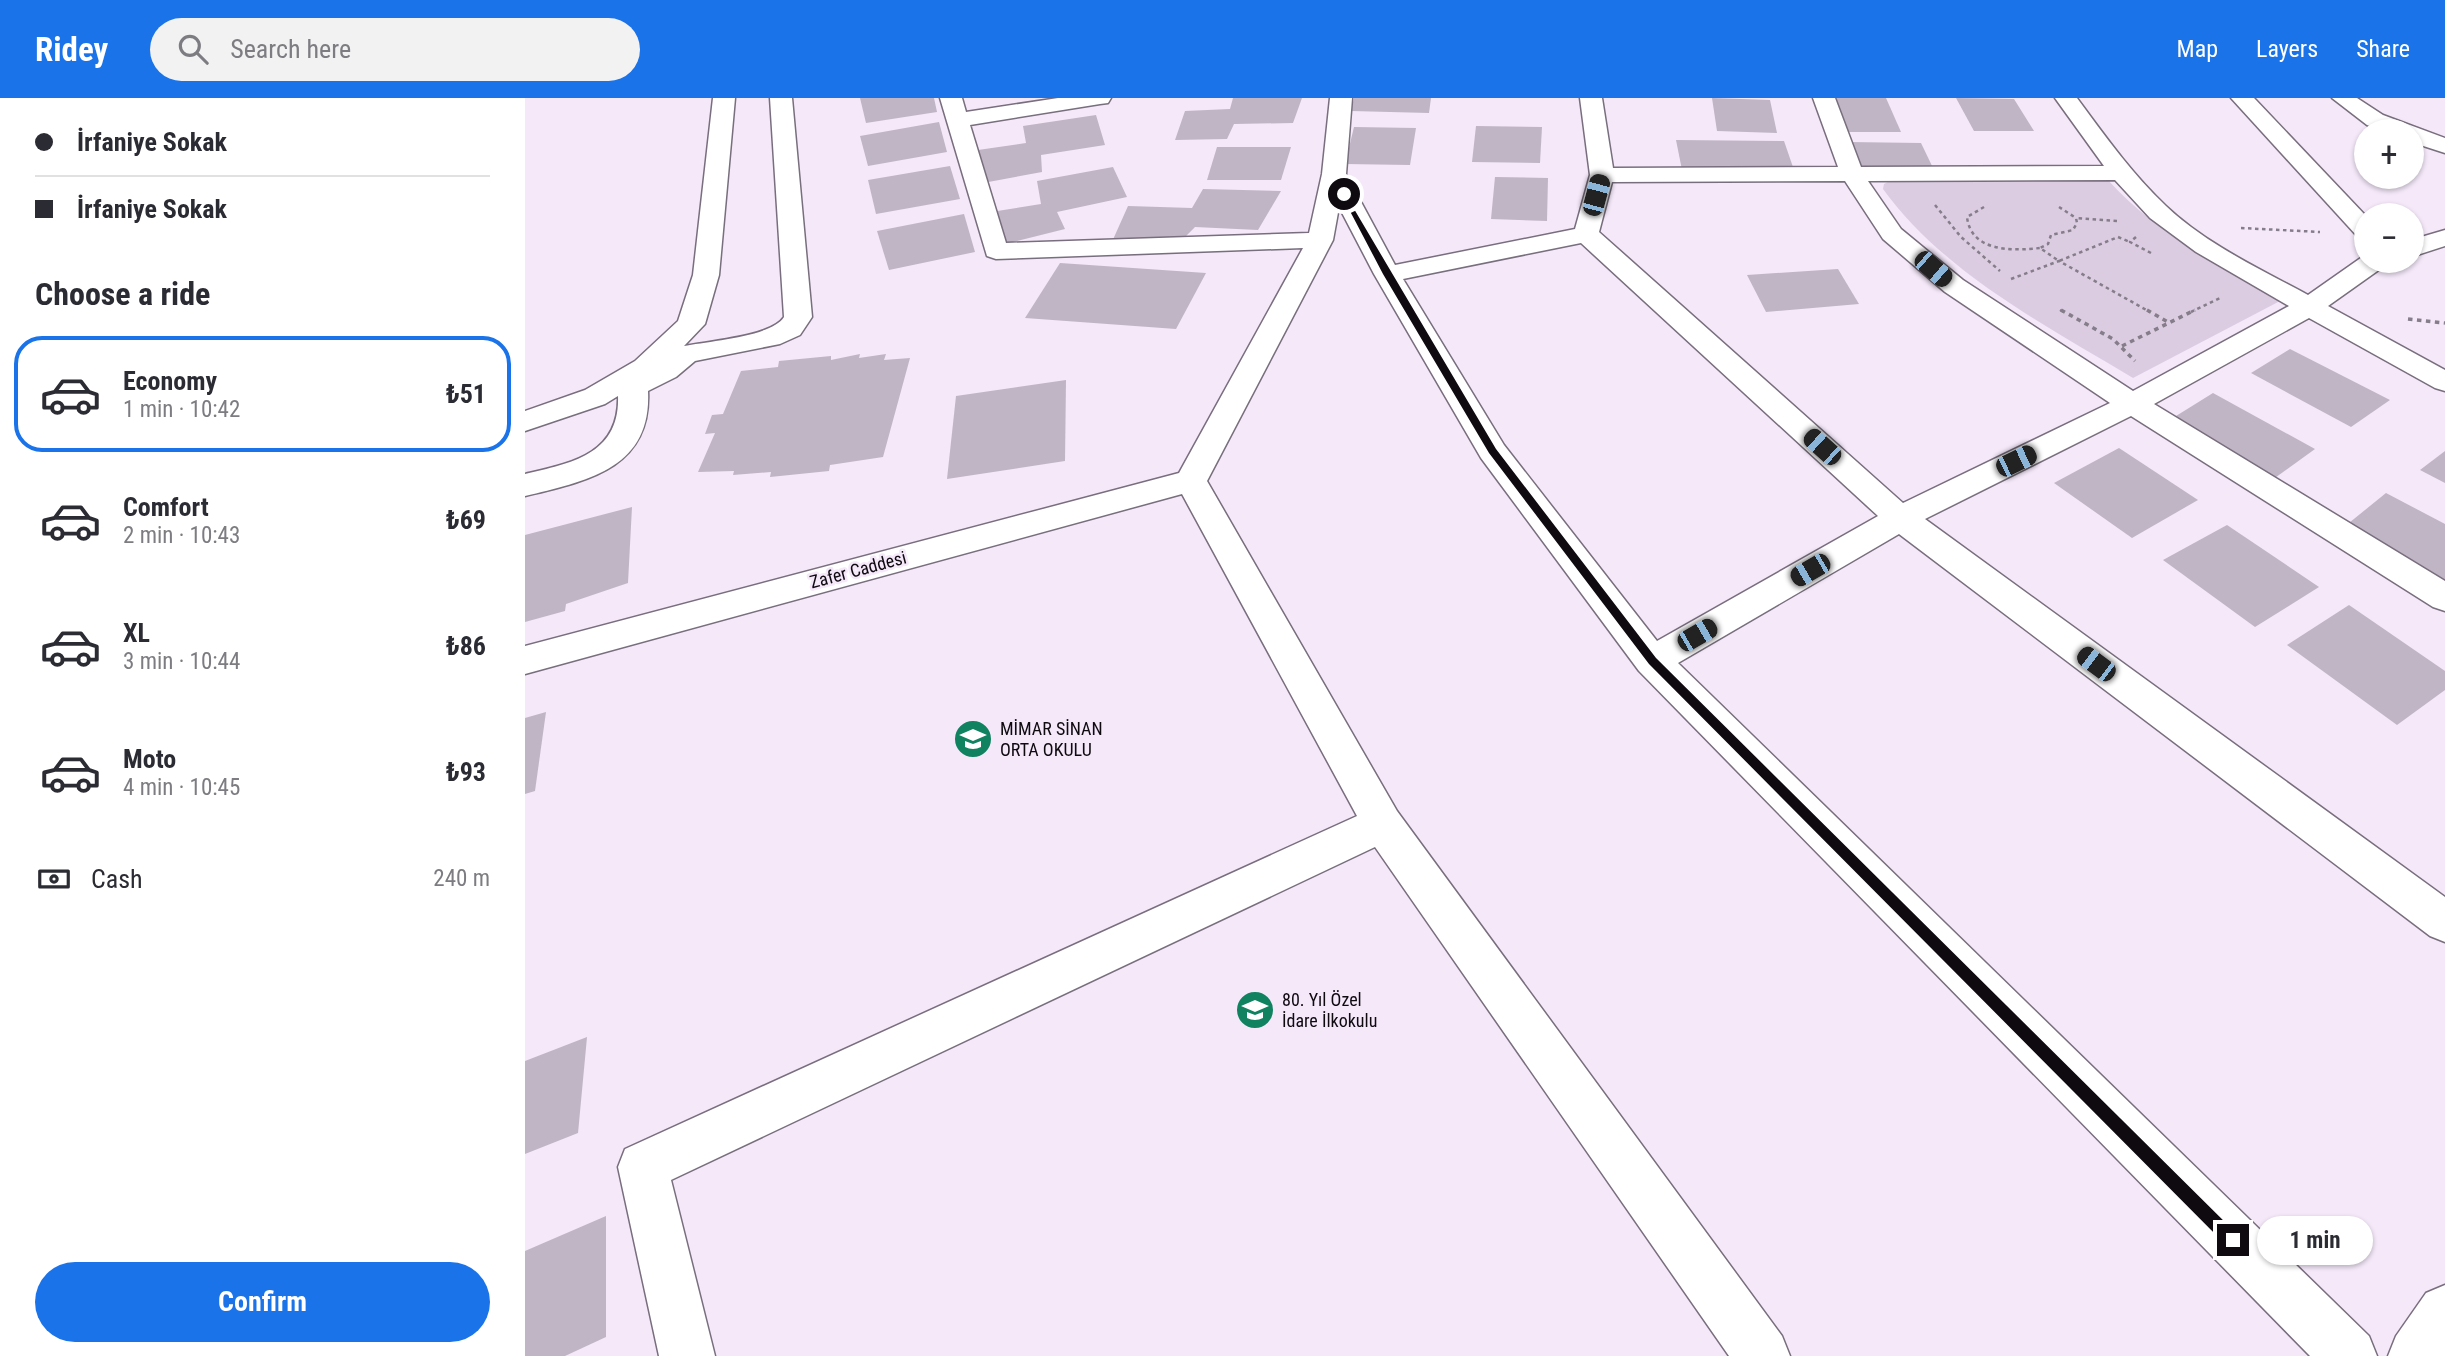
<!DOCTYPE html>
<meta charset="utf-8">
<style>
body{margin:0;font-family:"Roboto Condensed",sans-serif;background:#f2f2f3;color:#2b2b33;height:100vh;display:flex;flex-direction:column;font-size:26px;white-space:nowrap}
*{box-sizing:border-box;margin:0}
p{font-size:23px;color:#7c7c81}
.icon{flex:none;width:38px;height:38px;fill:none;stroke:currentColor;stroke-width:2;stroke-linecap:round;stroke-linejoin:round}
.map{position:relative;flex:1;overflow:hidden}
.panel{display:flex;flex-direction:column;background:#fff;width:525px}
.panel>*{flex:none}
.hud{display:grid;align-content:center;height:154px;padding:0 35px;background:#fff}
.tools{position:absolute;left:1829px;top:21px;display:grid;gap:14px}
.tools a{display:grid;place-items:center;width:70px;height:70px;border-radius:50%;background:#fff;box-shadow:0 2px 5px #0004;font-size:35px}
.end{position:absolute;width:32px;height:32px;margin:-16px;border:9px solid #0e0a10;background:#fff;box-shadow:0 0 0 4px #fff}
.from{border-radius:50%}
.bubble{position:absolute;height:49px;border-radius:24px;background:#fff;box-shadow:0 2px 5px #0004;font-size:23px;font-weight:700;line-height:49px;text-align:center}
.car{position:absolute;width:21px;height:42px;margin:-21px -10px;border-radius:9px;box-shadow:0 0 5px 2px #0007;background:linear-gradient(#222 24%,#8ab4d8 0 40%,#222 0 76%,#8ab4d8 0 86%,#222 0)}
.hud b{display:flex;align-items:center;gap:24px;height:66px;font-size:26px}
.hud b+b{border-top:2px solid #e1e1e2}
.hud i{width:18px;height:18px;background:#2b2b33}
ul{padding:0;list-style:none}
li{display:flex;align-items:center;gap:21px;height:116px;margin:0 14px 10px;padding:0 21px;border:4px solid transparent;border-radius:28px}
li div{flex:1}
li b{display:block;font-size:26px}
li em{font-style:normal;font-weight:700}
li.active{border-color:#1a73e8}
li>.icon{width:63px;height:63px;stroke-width:1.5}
h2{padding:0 35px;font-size:32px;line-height:84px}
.pay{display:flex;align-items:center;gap:18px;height:77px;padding:0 35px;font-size:26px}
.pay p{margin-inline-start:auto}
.button{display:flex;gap:14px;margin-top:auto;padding:14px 35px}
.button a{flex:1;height:80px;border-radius:42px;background:#1a73e8;color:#fff;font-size:28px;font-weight:700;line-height:80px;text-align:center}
header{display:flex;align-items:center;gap:42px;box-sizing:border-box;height:98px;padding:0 35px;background:#1a73e8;color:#fff}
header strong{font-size:33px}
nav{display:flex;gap:38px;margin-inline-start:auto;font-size:24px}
.search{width:490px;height:63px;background:#f2f2f3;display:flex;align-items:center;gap:18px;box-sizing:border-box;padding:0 24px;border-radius:38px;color:#7c7c81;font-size:26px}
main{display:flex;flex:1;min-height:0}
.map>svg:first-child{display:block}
</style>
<header>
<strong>Ridey</strong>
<div class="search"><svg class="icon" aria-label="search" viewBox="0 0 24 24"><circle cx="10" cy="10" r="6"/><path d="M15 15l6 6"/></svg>Search here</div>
<nav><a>Map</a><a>Layers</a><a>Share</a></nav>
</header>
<main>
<section class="panel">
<div class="hud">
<b><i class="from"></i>İrfaniye Sokak</b>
<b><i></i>İrfaniye Sokak</b>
</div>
<h2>Choose a ride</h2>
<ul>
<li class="active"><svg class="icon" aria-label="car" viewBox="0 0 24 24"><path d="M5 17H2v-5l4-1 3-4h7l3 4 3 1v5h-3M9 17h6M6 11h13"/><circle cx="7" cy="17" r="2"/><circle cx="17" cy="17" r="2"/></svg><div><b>Economy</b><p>1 min · 10:42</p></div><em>₺51</em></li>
<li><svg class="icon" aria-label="car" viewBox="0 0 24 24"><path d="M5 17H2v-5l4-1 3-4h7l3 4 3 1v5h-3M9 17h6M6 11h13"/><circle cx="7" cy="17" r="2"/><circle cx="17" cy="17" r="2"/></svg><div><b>Comfort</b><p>2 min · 10:43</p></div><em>₺69</em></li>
<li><svg class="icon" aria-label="car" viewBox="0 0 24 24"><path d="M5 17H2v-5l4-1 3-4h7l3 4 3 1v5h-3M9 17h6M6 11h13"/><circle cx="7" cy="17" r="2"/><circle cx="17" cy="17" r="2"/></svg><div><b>XL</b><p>3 min · 10:44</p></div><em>₺86</em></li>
<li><svg class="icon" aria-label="car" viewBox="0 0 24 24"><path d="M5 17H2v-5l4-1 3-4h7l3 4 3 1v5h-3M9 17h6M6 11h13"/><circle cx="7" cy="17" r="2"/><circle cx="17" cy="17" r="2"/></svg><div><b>Moto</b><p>4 min · 10:45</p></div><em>₺93</em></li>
</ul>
<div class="pay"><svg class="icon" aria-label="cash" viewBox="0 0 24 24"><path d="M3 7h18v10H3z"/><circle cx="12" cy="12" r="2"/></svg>Cash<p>240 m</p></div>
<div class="button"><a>Confirm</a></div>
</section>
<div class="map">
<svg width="1920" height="1258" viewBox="0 0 1920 1258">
<rect width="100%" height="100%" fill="#f4e8f9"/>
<path fill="#dbcce2" d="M1582,81C1629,134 1695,167 1755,203L1608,280C1519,226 1420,176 1358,91L1359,86L1365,83Z"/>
<g fill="#c0b5c5">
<path d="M335,0H409L412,14L341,25Z"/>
<path d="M708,0H777L768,25L709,26L702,41L650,42L660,13L705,11Z"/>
<path d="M829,0H906L904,15L826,13Z"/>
<path d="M1187,0L1245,2L1252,35L1192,33Z"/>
<path d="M1306,0H1361L1376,34H1319Z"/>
<path d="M1431,0L1489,1L1509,33H1449Z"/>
<path d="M571,17L580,47L516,57L517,74L458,85L446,53L501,45L498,28Z"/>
<path d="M414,24L422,54L343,68L335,38Z"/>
<path d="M951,28L1017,29L1015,65L947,64Z"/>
<path d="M829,29L891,30L885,67L820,66Z"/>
<path d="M1151,42L1259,43L1269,72H1157Z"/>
<path d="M1323,44L1396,45L1409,72H1334Z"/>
<path d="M692,49H766L756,82H682Z"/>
<path d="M425,68L435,101L351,116L343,82Z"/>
<path d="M588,69L602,99L532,114L540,131L476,147L466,114L516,106L512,83Z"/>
<path d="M970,79L1023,80L1022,123L966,121Z"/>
<path d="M678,91L756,93L733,132L670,129L656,143L586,146L603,108L667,110Z"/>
<path d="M439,116L450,154L364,172L352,133Z"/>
<path d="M535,165L681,175L651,231L500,220Z"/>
<path d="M1313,171L1334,206L1241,214L1222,177Z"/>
<path d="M1765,251L1865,302L1826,329L1726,275Z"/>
<path d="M335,256L334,260L361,256L359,262L385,260L358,359L305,367L304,373L245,379L246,374L208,377L209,373L173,374L190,335L180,336L187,317L198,316L216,273L253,269L254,263L306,258V262Z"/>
<path d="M541,282L540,363L422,381L431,298Z"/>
<path d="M1688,295L1790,351L1747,382L1643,323Z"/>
<path d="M1594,350L1673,402L1607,440L1529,385Z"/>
<path d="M1920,353V385L1895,372Z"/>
<path d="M1861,395L1920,426V487L1819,429Z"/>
<path d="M107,409L103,485L41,506L40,513L0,524V437Z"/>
<path d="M1702,427L1794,489L1730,529L1638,462Z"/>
<path d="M1824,507L1920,573V592L1872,627L1762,547Z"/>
<path d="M21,614L10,693L0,696V620Z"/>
<path d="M62,939L53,1035L0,1056V963Z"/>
<path d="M81,1118V1239L40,1258H0V1153Z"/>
</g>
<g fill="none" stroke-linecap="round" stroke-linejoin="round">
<defs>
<g id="minor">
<path d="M188,0H210L194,177L180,226L159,248C183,243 246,239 259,219L245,0H267L287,219L275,237L255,246L170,263L151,279L123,293C127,371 61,383 0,398V376C47,365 95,356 93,298L80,306L0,333V313L60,292L110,263L153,223L168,177Z"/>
<path d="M415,0H437L441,14L533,0H586L583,5L575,6L445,27L481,145L784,135L797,76L805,0H827L821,76L870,167L1050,131L1065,77L1055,0H1077L1088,70L1313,69L1288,0H1310L1336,69L1579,68L1530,0H1552C1580,38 1607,76 1641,108C1681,146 1735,171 1783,197L1840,157L1841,163H1862L1858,169L1803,208L1920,272V293L1910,290L1784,220L1629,306L1920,483V513L1908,509L1606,318L1400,421L1920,799V844L1905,838L1374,436L1153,565L1844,1238L1852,1258H1785L1114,573L956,360L849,176L814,109L808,142L682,383L872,713L1257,1238L1265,1258H1204L850,749L146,1082L190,1258H134L93,1069L100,1051L832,718L657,396L0,576V548L654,375L778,150L471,161L462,158ZM1590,82L1625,120L1671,154L1764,208L1608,293L1438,182L1376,131L1343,83ZM1320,83L1358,141L1420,194L1585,305L1378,405L1074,134L1087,84ZM1056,145L1353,418L1132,543L979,347L878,181Z"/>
<path d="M1706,0H1729L1841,118V141L1832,138Z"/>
<path d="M1807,0H1832L1858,17L1920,40V55L1886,44V33H1859L1842,27Z"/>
<path d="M1920,132V148L1886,159V142Z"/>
<path d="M1920,1187V1258H1863L1871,1238L1901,1195Z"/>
</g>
</defs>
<use href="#minor" stroke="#786e7d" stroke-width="3"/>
<g stroke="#857d89" stroke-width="2.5" stroke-dasharray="3.5 3.5" stroke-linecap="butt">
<path d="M1410,107L1436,139L1475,173"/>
<path d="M1459,109L1442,119C1446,154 1487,153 1515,150"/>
<path d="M1534,109L1551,120"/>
<path d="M1592,123L1551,120L1552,125L1548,132L1526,137L1523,146L1515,150L1534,163L1593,139L1605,144"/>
<path d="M1716,130L1795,134"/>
<path d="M1611,139L1605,144L1626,155"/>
<path d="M1486,181L1534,163L1625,214"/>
<path d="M1535,212L1539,214"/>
<path d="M1666,214L1697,199"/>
</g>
<g stroke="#857d89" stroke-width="3.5" stroke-dasharray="4.5 4.5" stroke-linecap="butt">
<path d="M1536,212L1588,241L1610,263"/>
<path d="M1622,212L1643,224"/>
<path d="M1883,221L1920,225"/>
<path d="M1597,248L1670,212"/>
</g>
<use href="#minor" fill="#fff" fill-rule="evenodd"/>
</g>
<path fill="#0e0a10" d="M819,94L971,351L1131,560L1713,1137L1716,1142L1713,1148L1708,1150L1702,1148L1124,566L964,355L858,176L816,96Z"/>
<defs>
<symbol id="school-disc" viewBox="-11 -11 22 22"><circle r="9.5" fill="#108260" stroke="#f4e8f9"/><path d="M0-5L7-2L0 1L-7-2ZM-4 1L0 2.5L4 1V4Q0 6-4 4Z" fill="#fff"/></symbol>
</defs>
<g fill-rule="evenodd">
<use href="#school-disc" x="426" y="619" width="44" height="44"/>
<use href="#school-disc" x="708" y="890" width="44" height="44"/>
</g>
<g text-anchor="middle" stroke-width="5" stroke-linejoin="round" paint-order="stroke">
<g font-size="18" fill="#0e0a10" stroke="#f4e8f9">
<text transform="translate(333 472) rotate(-15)" y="6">Zafer Caddesi</text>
</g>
<g font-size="18" fill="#0e0a10" stroke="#f4e8f9" text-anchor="start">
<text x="475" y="637">MİMAR SİNAN<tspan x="475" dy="21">ORTA OKULU</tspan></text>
<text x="757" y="908">80. Yıl Özel<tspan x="757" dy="21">İdare İlkokulu</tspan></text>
</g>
</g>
</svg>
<div class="tools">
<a>+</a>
<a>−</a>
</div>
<i class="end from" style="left:819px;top:96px"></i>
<i class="end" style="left:1708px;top:1142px"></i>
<div class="bubble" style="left:1732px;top:1118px;width:116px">1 min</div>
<i class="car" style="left:1071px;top:97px;rotate:15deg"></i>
<i class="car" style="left:1408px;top:171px;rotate:131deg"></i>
<i class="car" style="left:1297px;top:349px;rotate:312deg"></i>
<i class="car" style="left:1491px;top:363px;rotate:64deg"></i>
<i class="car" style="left:1285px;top:472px;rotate:240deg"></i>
<i class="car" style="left:1172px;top:537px;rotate:60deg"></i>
<i class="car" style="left:1571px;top:566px;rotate:307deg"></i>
</div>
</main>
